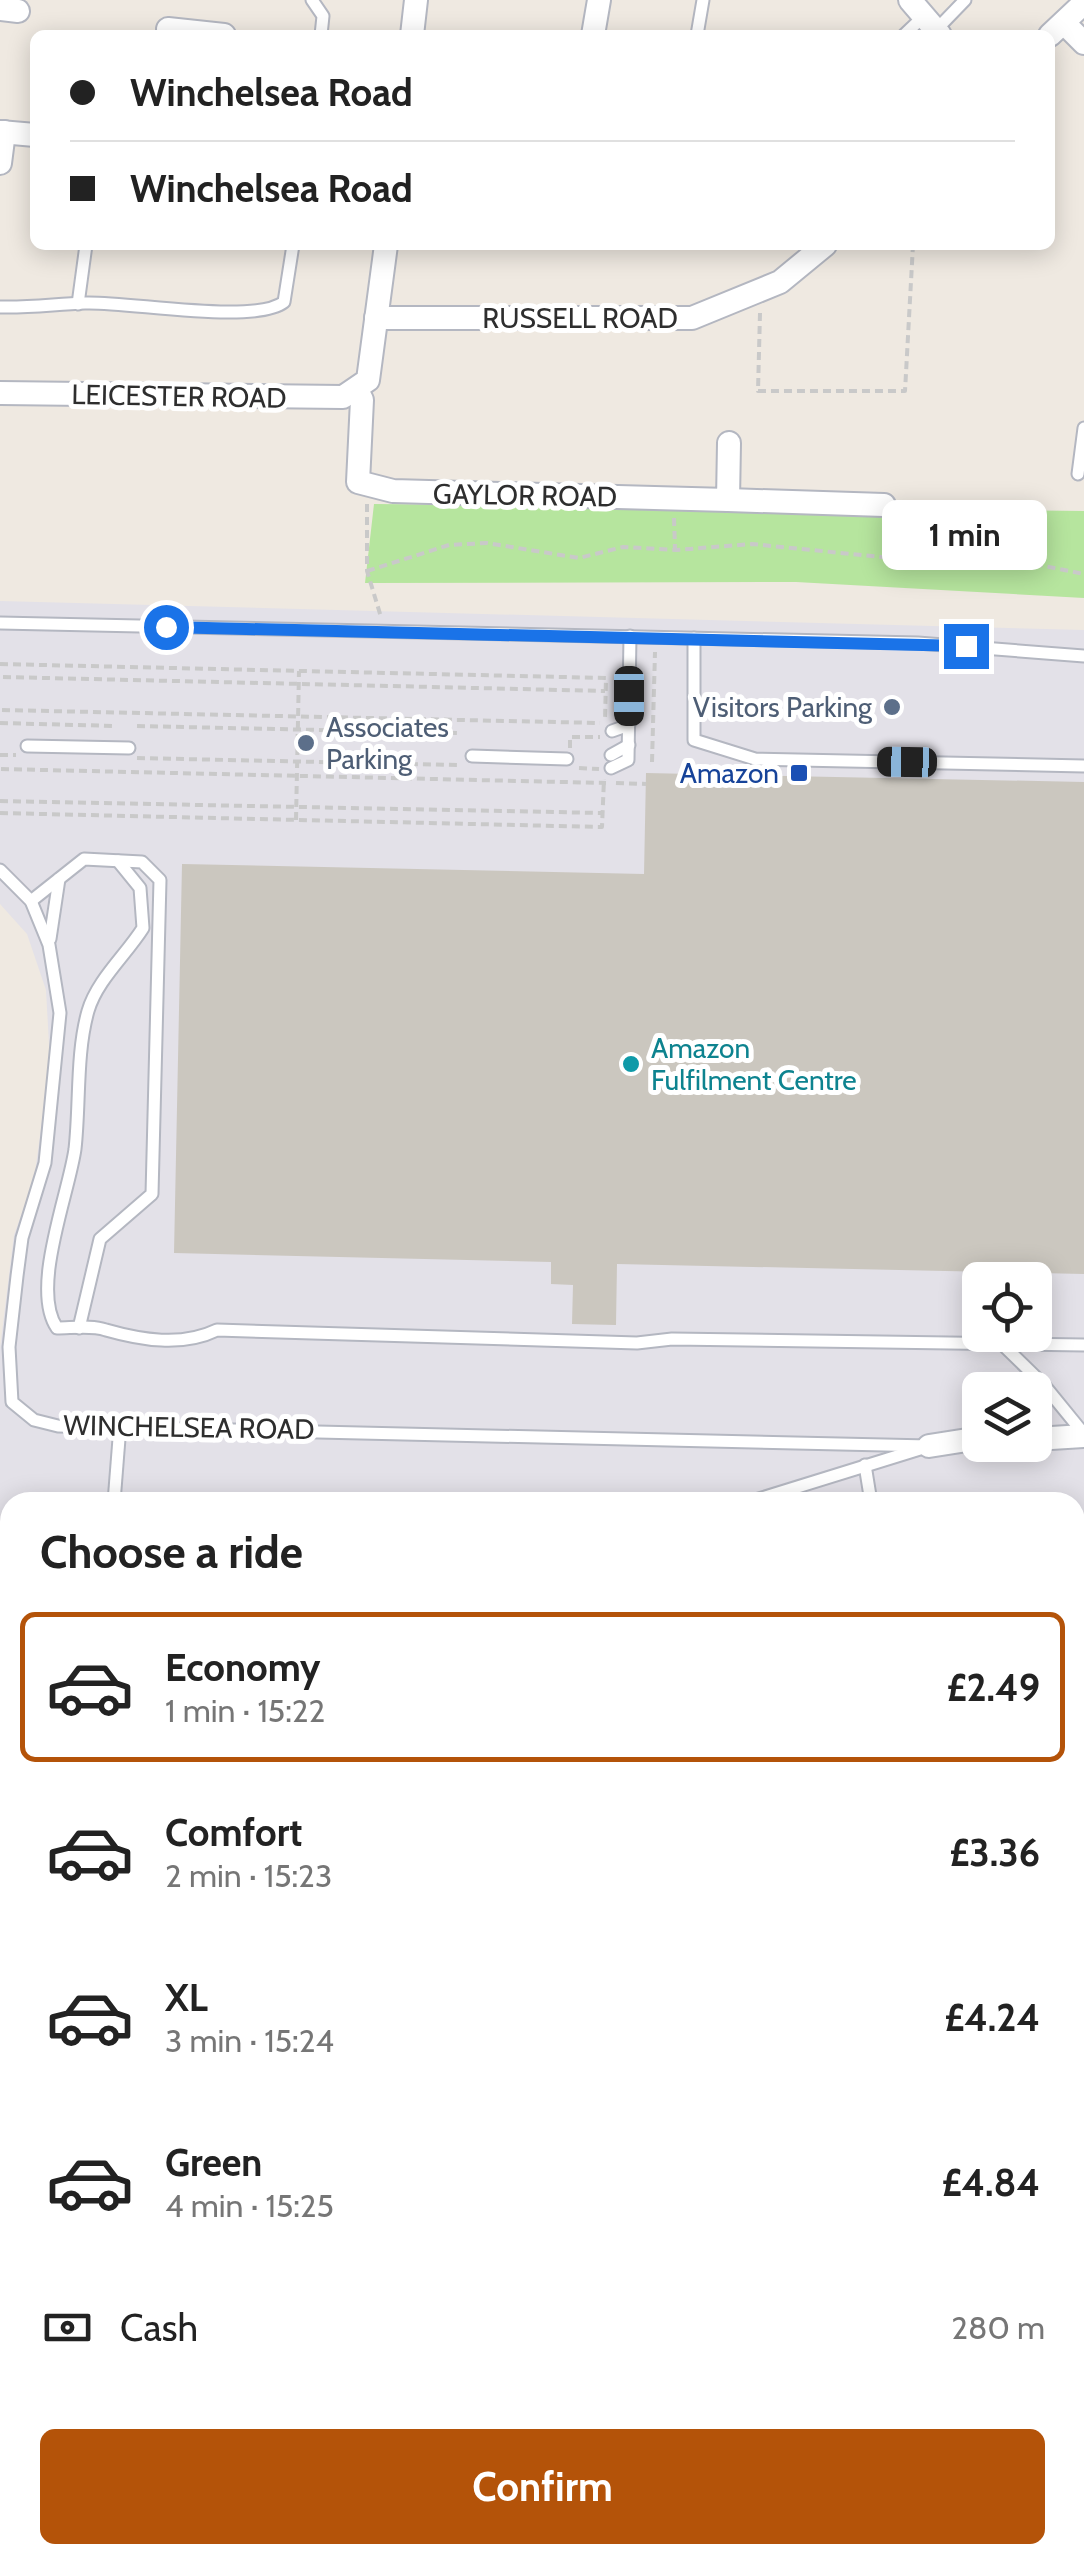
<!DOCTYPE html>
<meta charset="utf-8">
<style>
body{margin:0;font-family:Cabin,sans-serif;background:#f2f2f2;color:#222;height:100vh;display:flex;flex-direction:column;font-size:38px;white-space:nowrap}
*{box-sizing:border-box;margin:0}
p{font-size:32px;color:#767676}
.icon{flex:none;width:55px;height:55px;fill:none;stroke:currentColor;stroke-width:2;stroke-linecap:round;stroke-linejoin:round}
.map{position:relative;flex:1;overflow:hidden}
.sheet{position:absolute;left:0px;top:1492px;width:1085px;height:1072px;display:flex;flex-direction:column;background:#fff;border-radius:30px 30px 0 0;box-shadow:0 5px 25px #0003}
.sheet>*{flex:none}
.top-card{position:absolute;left:30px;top:30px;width:1025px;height:220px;border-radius:15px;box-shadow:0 5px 25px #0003;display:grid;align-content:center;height:220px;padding:0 40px;background:#fff}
.buttons{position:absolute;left:962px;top:1262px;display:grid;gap:20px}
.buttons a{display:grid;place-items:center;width:90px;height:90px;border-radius:15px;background:#fff;box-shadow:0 5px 25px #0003;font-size:50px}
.end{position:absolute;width:45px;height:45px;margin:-22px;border:12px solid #1a73e8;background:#fff;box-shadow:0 0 0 5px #fff}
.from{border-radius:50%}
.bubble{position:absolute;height:70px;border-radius:15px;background:#fff;box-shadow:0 5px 25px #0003;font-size:32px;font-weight:700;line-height:70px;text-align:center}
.car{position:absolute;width:30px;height:60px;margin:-30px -15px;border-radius:12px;box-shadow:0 0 8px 2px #0007;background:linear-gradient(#222 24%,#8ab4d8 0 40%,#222 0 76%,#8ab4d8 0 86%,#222 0)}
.top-card b{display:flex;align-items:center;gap:35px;height:95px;font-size:38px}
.top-card b+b{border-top:2px solid #e0e0e0}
.top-card i{width:25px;height:25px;background:#222}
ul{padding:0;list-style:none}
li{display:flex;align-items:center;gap:30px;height:150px;margin:0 20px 15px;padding:0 20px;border:5px solid transparent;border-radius:15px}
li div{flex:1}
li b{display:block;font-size:38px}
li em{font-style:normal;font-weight:700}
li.current{border-color:#b45309}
li>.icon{width:90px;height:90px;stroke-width:1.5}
h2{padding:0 40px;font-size:45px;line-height:120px}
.pay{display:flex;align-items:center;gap:25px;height:110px;padding:0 40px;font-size:38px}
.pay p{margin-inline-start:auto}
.button{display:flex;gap:20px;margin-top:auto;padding:20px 40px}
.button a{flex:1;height:115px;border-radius:15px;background:#b45309;color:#fff;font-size:40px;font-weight:700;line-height:115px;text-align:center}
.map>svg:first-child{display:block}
</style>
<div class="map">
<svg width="1084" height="2563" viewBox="0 0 1084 2563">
<rect width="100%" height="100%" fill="#efe9e1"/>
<path fill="#e3e1e8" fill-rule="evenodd" d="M0,601L1084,630V2044L1075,2043V1502H10V1713L0,1711V1348L14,1235L34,1180L50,1062L46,990L27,934L0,904ZM980,1280H1035V1335H980ZM980,1390H1035V1445H980Z"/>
<g fill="#b6e59e">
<path d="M374,504L1084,511V598L796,582L365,583Z"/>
<path d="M1075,2131L1084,2132V2563H684V2555H1075Z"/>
</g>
<path fill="#cbc7bf" d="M646,773L1084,782V1274L617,1264L616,1325L572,1324L573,1285L551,1284V1262L174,1253L182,864L644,874Z"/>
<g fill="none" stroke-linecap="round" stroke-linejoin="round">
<defs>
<g id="lane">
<path d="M312,0L323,16L321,35"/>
<path d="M936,30L965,0"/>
<path d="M697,35L703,0"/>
<path d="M904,35L924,16"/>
<path d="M78,304L86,245"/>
<path d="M0,307C29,308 56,304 85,303C127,301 254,325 284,302L293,245"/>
<path d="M1078,474L1084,428"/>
<path d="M0,623L918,643L1084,656"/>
<path d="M694,638V740L755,759L1084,766"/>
<path d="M612,731L629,725"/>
<path d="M27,746L129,748"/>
<path d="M611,755L629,745"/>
<path d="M472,756L567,759"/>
<path d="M611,768L628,760L630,636"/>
<path d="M118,861L140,888L143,928C126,955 97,980 88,1011C76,1053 80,1105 75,1149C69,1193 30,1289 57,1328C72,1328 92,1325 106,1330C141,1340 182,1347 217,1330L637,1343L672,1339L1084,1345"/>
<path d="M0,870L31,901L49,945L60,1013L45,1163L22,1238L17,1276L9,1347L12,1402L34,1420L58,1426L929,1446"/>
<path d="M31,901L84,859L142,862L160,880L152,1194L100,1239L79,1328"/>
<path d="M50,939L59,879"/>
<path d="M1003,1345L1044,1385L1084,1434"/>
<path d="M865,1465L871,1502"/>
<path d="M114,1502L120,1426"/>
<path d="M749,1502L920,1449"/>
<path d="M0,1541H10"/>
<path d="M0,1700L10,1702"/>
</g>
<g id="street">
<path d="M910,0L940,35"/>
<path d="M0,9L18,11"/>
<path d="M1064,23L1084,43"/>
<path d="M168,29L224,35"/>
<path d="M412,35L416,0"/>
<path d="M593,35L599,0"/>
<path d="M1050,35L1084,3"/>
<path d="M0,132L35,135"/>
<path d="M0,163L4,132"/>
<path d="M376,318H692L780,282L825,245"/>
<path d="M357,390L362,400L358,482L393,491L728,500L729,443"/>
<path d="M0,393L343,397L368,380L386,245"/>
<path d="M728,500L884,505"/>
<path d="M1035,1439L1084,1436"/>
<path d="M929,1446L980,1438"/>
</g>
</defs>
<use href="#lane" stroke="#b4b7c1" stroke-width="15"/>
<use href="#street" stroke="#b4b7c1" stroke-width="26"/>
<g stroke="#c9c9c9" stroke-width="4" stroke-dasharray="8 5" stroke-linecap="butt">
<path d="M760,313L758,391H905L913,245"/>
<path d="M367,504V571L381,617"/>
<path d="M674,518L675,548"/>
<path d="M367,571L449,545L487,543L579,558L623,547L676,550L752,544L891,558H1005L1084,574"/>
<path d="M0,664L606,678L605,719"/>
<path d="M3,677L605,691"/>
<path d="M2,710L600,723"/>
<path d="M0,723L116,726"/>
<path d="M137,726L458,733"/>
<path d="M570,748V737H600"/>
<path d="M0,755H16"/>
<path d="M137,758L458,765"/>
<path d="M652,762L655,652"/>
<path d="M579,768L599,769"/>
<path d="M1,769L606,783"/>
<path d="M616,783L646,784"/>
<path d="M0,801L603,813"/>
<path d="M0,813L602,827L604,779"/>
<path d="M296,820L299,671"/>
</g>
<use href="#lane" stroke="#fff" stroke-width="11"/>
<use href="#street" stroke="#fff" stroke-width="22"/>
</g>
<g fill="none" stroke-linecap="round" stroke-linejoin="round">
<path stroke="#1a73e8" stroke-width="12" d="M166,627L966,646"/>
</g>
<g fill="#5c6f8a" stroke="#fff" stroke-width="4">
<circle cx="892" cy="707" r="10"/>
<circle cx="306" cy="743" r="10"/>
</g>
<rect fill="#1a4fb4" stroke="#fff" stroke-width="4" x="789" y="763" width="20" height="20" rx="5"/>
<circle fill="#0f9aa8" stroke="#fff" stroke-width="4" cx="631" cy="1064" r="10"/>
<g text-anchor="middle" stroke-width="10" stroke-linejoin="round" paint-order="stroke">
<g font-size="28" fill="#2e2e2e" stroke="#fff">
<text x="580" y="328">RUSSELL ROAD</text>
<text transform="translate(179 396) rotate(1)" y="10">LEICESTER ROAD</text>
<text transform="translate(525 495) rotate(1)" y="10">GAYLOR ROAD</text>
<text transform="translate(189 1427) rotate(1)" y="10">WINCHELSEA ROAD</text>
</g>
<g font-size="28" fill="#4e5e75" stroke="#fff" text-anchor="end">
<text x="872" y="717">Visitors Parking</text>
<text x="326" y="737" text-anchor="start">Associates<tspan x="326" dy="32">Parking</tspan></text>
</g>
<g font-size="28" fill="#164399" stroke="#fff" text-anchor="end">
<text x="779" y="783">Amazon</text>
</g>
<g font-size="28" fill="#0d838f" stroke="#fff" text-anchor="start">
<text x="651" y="1058">Amazon<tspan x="651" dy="32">Fulfilment Centre</tspan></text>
</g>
</g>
</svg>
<div class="buttons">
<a><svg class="icon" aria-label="locate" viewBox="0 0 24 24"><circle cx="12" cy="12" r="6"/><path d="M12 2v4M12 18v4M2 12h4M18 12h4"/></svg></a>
<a><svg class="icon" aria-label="layers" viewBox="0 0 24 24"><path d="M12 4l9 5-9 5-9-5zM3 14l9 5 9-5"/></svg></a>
</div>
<i class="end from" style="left:166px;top:627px"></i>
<i class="end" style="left:966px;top:646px"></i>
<div class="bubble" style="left:882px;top:500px;width:165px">1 min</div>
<i class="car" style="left:629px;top:696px;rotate:180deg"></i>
<i class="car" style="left:907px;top:762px;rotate:271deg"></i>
<div class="top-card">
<b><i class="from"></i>Winchelsea Road</b>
<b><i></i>Winchelsea Road</b>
</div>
<section class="sheet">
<h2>Choose a ride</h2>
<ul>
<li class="current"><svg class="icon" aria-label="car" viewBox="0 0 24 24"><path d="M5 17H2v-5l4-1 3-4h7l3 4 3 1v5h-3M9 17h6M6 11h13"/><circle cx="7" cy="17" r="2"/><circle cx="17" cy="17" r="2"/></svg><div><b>Economy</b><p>1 min · 15:22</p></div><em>£2.49</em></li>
<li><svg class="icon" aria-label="car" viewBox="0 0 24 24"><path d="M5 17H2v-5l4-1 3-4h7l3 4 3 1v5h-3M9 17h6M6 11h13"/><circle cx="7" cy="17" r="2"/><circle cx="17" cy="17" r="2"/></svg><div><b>Comfort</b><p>2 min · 15:23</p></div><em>£3.36</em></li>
<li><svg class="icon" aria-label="car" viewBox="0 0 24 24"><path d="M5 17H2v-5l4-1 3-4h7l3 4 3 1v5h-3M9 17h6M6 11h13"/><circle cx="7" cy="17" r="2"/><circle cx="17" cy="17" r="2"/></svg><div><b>XL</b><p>3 min · 15:24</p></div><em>£4.24</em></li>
<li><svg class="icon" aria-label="car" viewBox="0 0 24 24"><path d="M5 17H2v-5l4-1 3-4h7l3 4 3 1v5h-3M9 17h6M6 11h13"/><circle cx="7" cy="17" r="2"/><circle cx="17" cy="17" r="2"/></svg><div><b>Green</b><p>4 min · 15:25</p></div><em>£4.84</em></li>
</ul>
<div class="pay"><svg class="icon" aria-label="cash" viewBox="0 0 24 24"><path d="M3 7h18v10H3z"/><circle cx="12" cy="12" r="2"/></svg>Cash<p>280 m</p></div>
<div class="button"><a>Confirm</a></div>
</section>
</div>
